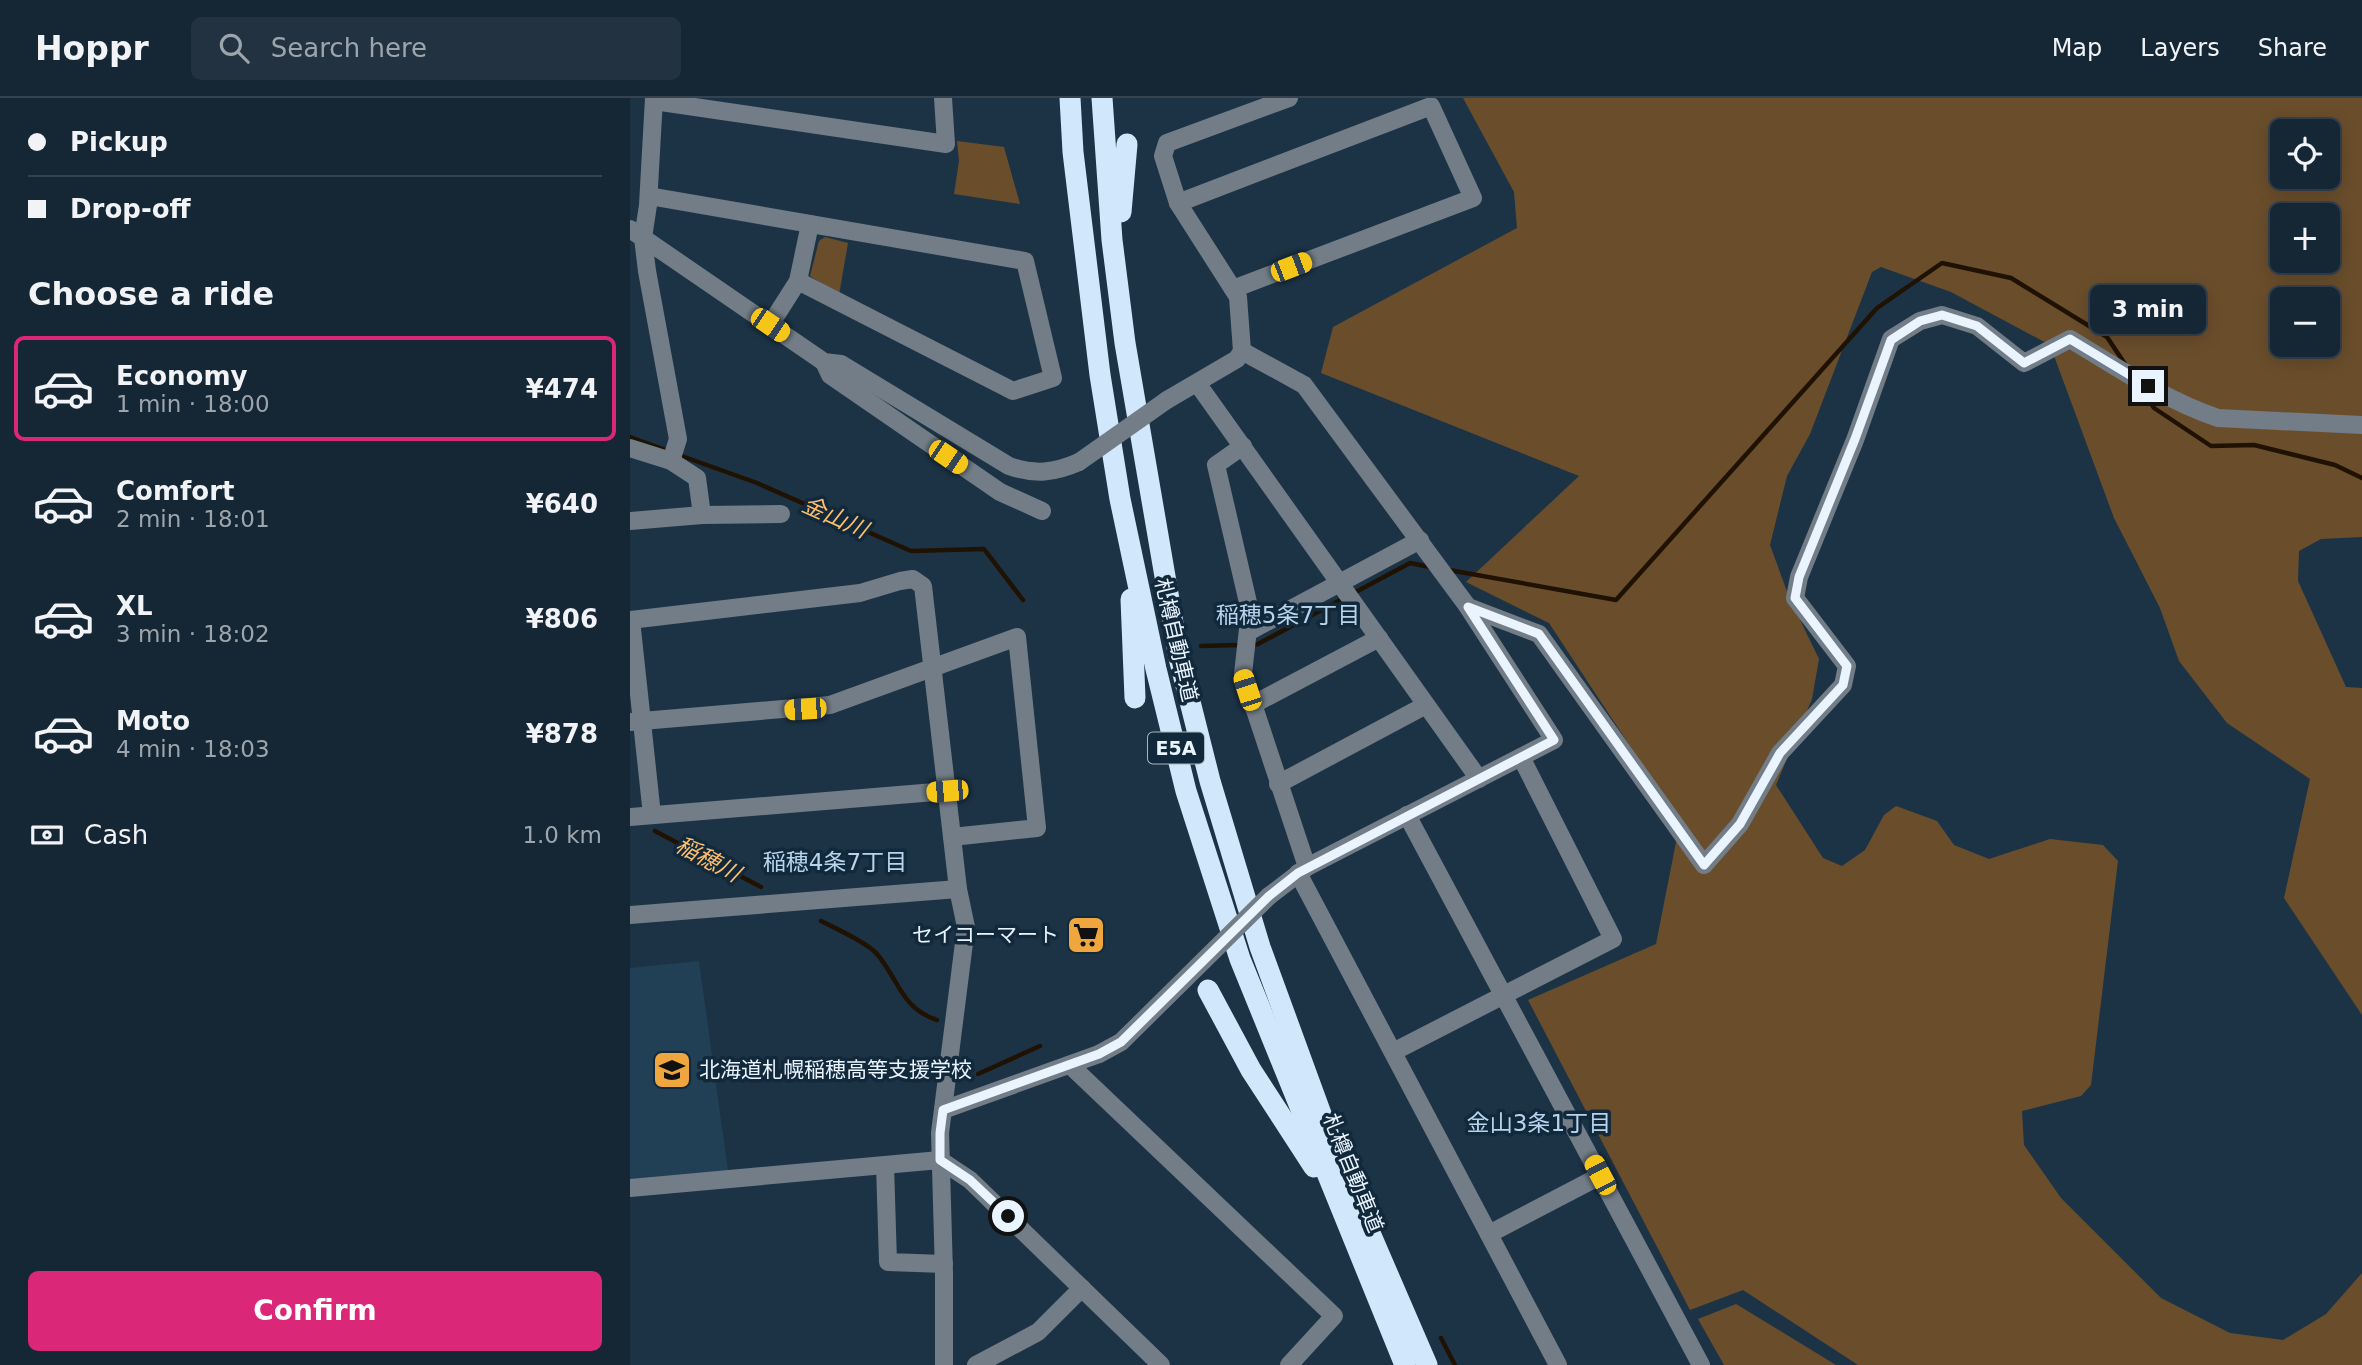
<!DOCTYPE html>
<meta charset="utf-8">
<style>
body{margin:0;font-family:"DejaVu Sans","Noto Sans JP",sans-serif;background:#223240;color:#f1f3f6;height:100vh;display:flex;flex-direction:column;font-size:26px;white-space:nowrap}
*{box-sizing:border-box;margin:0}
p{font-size:23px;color:#9da5ac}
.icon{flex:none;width:38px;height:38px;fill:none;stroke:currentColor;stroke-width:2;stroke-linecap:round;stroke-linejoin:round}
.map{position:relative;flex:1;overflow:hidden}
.details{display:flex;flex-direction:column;background:#152634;width:630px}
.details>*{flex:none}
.guide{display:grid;align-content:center;height:154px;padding:0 28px;background:#152634}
.buttons{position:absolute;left:1640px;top:21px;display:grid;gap:14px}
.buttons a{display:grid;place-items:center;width:70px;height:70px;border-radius:10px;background:#152634;box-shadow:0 4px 18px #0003,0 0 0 2px #34434f;font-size:35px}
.end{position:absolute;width:32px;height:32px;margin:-16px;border:9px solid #e9f4fe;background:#111;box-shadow:0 0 0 4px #111}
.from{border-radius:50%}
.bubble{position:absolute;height:49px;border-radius:10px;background:#152634;box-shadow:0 4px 18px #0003,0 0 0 2px #34434f;font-size:23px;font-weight:600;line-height:49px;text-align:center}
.car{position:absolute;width:21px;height:42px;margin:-21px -10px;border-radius:9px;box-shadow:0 0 5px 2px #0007;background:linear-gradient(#f5c518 24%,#345 0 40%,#f5c518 0 76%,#345 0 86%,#f5c518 0)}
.guide b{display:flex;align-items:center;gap:24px;height:66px;font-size:26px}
.guide b+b{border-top:2px solid #34434f}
.guide i{width:18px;height:18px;background:#f1f3f6}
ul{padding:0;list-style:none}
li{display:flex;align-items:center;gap:21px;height:105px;margin:0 14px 10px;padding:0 14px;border:4px solid transparent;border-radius:10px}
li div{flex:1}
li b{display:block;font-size:26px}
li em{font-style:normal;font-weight:600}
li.on{border-color:#db2777}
li>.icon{width:63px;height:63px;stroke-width:1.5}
h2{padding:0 28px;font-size:32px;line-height:84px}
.pay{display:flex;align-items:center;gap:18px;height:77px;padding:0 28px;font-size:26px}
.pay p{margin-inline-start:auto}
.button{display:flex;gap:14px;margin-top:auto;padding:14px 28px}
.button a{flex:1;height:80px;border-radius:10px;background:#db2777;color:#fff;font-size:28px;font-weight:600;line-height:80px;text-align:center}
header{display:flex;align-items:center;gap:42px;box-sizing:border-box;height:98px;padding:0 35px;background:#152634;border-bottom:2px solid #34434f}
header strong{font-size:33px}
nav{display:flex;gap:38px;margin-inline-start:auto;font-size:24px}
.search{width:490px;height:63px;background:#223240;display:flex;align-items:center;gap:18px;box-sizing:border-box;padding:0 24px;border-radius:10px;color:#9da5ac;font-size:26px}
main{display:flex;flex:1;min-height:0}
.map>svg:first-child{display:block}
</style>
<header>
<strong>Hoppr</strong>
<div class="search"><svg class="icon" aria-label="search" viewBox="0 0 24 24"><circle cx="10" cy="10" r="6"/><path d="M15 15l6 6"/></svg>Search here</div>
<nav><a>Map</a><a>Layers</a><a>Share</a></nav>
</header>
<main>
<section class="details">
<div class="guide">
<b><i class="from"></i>Pickup</b>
<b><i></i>Drop-off</b>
</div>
<h2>Choose a ride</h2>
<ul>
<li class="on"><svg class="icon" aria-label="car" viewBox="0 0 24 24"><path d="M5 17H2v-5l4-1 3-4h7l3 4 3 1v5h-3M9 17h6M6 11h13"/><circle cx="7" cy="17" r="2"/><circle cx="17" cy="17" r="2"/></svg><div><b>Economy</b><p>1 min · 18:00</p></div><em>¥474</em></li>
<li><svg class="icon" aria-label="car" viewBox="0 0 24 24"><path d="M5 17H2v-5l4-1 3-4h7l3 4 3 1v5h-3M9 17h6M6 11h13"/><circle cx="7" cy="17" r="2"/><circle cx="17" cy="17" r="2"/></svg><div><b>Comfort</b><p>2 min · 18:01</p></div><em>¥640</em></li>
<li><svg class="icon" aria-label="car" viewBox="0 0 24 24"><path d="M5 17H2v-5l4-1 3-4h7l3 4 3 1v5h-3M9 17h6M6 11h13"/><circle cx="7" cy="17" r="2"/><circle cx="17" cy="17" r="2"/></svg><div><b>XL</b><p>3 min · 18:02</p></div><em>¥806</em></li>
<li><svg class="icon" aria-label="car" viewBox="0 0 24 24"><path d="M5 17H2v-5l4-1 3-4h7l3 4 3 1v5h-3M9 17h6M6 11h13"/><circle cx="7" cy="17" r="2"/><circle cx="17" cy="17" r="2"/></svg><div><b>Moto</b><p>4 min · 18:03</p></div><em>¥878</em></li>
</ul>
<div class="pay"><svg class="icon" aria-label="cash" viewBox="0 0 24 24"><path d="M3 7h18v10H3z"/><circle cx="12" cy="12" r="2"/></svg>Cash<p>1.0 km</p></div>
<div class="button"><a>Confirm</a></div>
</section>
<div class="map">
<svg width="1732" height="1267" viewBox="0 0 1732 1267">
<rect width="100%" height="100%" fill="#1c3346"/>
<path fill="#213f55" d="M69,863L98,1073L0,1082V870Z"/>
<g fill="#6a4e2c" fill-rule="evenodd">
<path d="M833,0H1732V439L1691,441L1669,453L1668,483L1716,589L1732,590V917L1654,800L1680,681L1597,625L1549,563L1530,510L1484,420L1420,247L1321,194L1251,169L1242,174L1180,336L1157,378L1140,447L1159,499L1189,561L1182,601L1146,687L1193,760L1212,768L1235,752L1254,717L1266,708L1307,723L1324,747L1359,761L1420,741L1473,747L1488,763L1461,987L1451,998L1392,1013L1394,1047L1431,1100L1531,1200L1600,1235L1653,1242L1696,1216L1732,1175V1267H1228L1113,1192L1060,1212L898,902L1026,846L1050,724L919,525L836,484L949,378L691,275L703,229L887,130L884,94ZM1652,33H1698V79H1652ZM1652,117H1698V163H1652ZM1652,201H1698V247H1652Z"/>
<path d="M327,43L374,49L390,106L324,96L329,63Z"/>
<path d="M195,139L218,145L209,197L180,178L189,143Z"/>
<path d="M1106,1206L1206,1267H1094L1068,1221Z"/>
</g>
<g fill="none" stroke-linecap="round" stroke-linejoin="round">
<g stroke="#201202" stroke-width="4.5">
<path d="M1511,291L1524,310L1581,348L1624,347L1705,367L1732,380"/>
<path d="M0,339L41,354"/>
<path d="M49,357L127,385L281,453L354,451L393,502"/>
<path d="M819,472L986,502L1247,210L1312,165L1381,180L1477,239L1495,266"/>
<path d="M722,496L780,465L800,469"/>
<path d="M619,547L628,546L714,500"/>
<path d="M571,548L610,547"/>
<path d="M25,733L131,789"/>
<path d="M191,823C205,830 238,845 247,856C269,882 271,910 307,922"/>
<path d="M348,976L410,948"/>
<path d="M811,1240L825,1267"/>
</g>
<g stroke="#727d87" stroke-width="18">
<path d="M24,0L18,107L13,140L17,173L48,341L41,363"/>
<path d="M24,3L316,46L313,0"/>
<path d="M19,98L395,163L423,280L383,293L168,183"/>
<path d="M548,105L801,8L843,100L603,191"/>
<path d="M0,131L194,264L211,266L379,368C405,377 424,375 449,364"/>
<path d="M140,227L168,183L180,126"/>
<path d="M612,253L674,287L838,509L924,642L677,769L639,798"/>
<path d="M194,264L200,277L370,394L412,413"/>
<path d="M567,285L849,681"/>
<path d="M537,302L607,261L612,253L608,199L548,105L533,58L537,45L659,0"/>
<path d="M613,348L586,367L620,513L613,576L677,769"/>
<path d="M0,350L41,363L67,380L72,417"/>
<path d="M0,423L72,417L151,416"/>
<path d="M838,509L909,536L1074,767L1110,726L1150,655L1213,587L1217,568L1165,500L1169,479L1225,342L1261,241L1290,223L1312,217L1347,228L1394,265L1440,241C1488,270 1535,302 1588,320L1732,327"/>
<path d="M0,522L230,495L270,483L283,481L293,488L328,791L336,829L310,1035L314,1175V1267"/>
<path d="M1,522L22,717"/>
<path d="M618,534L790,442"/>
<path d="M622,607L749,540"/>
<path d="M0,624L200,607L387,539L407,730L322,739"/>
<path d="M648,686L796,607"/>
<path d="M777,717L1071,1267"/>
<path d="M0,719L317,693"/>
<path d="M668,775L928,1267"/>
<path d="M0,817L328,791"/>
<path d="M763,954L983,841L891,659"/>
<path d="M440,967L704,1218L659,1267"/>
<path d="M313,1012L469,956"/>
<path d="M255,1067L258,1164L314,1166"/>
<path d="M0,1090L310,1062L340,1082L531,1267"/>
<path d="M859,1136L970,1078"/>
<path d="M346,1267L408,1234L452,1190"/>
</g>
<g stroke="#d1e7fb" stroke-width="21">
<path d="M440,0L443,54L470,277L490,401L526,571L556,693L610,861L775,1267"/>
<path d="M472,0L482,142L495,245L549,560L580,683L630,849L705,1054L797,1267"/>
<path d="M491,114L497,46"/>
<path d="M501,501L505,600"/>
<path d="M578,892L621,972L684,1069"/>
</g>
<g stroke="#727d87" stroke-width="18">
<path d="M449,364L537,302"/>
<path d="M469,956L491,944L639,798"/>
</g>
</g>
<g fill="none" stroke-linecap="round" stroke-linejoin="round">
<path stroke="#e9f4fe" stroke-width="9" d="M378,1118L340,1082L310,1062V1035L313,1012L469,956L491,944L639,798L668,775L924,642L838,509L909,536L1074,767L1110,726L1150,655L1213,587L1217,568L1165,500L1169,479L1225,341L1261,242L1290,223L1312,217L1347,228L1394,265L1440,241L1518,288"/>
</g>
<defs>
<symbol id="supermarket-square" viewBox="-11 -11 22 22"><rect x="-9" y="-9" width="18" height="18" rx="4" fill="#f0a63e" stroke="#11293b"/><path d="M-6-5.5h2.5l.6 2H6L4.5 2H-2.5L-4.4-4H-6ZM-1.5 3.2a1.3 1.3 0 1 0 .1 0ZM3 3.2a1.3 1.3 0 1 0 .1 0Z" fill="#111"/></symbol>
<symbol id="school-square" viewBox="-11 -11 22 22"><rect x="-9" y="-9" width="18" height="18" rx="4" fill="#f0a63e" stroke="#11293b"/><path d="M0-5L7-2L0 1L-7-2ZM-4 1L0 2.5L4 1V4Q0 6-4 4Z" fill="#111"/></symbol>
</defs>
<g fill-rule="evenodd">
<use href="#supermarket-square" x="434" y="815" width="44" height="44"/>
<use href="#school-square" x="20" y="950" width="44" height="44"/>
</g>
<g text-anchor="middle" stroke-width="7" stroke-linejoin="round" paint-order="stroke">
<rect fill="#11293b" stroke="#a8b7c4" stroke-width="2" x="518" y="634.5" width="56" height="31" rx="5"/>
<g font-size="19" font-weight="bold" fill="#e9f4fe">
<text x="546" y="657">E5A</text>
</g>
<g font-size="21" fill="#e9f4fe" stroke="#11293b">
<text transform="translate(546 542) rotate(77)" y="7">札樽自動車道</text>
<text transform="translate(723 1075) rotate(68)" y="7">札樽自動車道</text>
</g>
<g font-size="21" fill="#e9f4fe" stroke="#11293b" text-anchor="end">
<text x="429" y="844">セイコーマート</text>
<text x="69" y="979" text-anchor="start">北海道札幌稲穂高等支援学校</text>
</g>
<g font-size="23" font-style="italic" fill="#ffbe6b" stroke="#11293b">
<text transform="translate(205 419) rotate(24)" y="8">金山川</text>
<text transform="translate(78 761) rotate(28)" y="8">稲穂川</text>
</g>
<g font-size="23" fill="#b8d4ec" stroke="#11293b">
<text x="658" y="525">稲穂5条7丁目</text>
<text x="205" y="772">稲穂4条7丁目</text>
<text x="909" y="1033">金山3条1丁目</text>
</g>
</g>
</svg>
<div class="buttons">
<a><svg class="icon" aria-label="locate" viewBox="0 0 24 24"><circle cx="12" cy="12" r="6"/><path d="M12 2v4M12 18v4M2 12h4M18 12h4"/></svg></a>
<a>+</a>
<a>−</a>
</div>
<i class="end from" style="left:378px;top:1118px"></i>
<i class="end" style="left:1518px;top:288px"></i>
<div class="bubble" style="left:1460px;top:187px;width:116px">3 min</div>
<i class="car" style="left:661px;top:169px;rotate:69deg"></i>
<i class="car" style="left:140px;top:227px;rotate:124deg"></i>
<i class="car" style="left:318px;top:359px;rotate:124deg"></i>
<i class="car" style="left:617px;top:592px;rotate:342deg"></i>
<i class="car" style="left:175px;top:611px;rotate:266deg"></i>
<i class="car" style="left:317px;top:693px;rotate:265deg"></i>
<i class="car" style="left:970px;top:1077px;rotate:332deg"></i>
</div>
</main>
